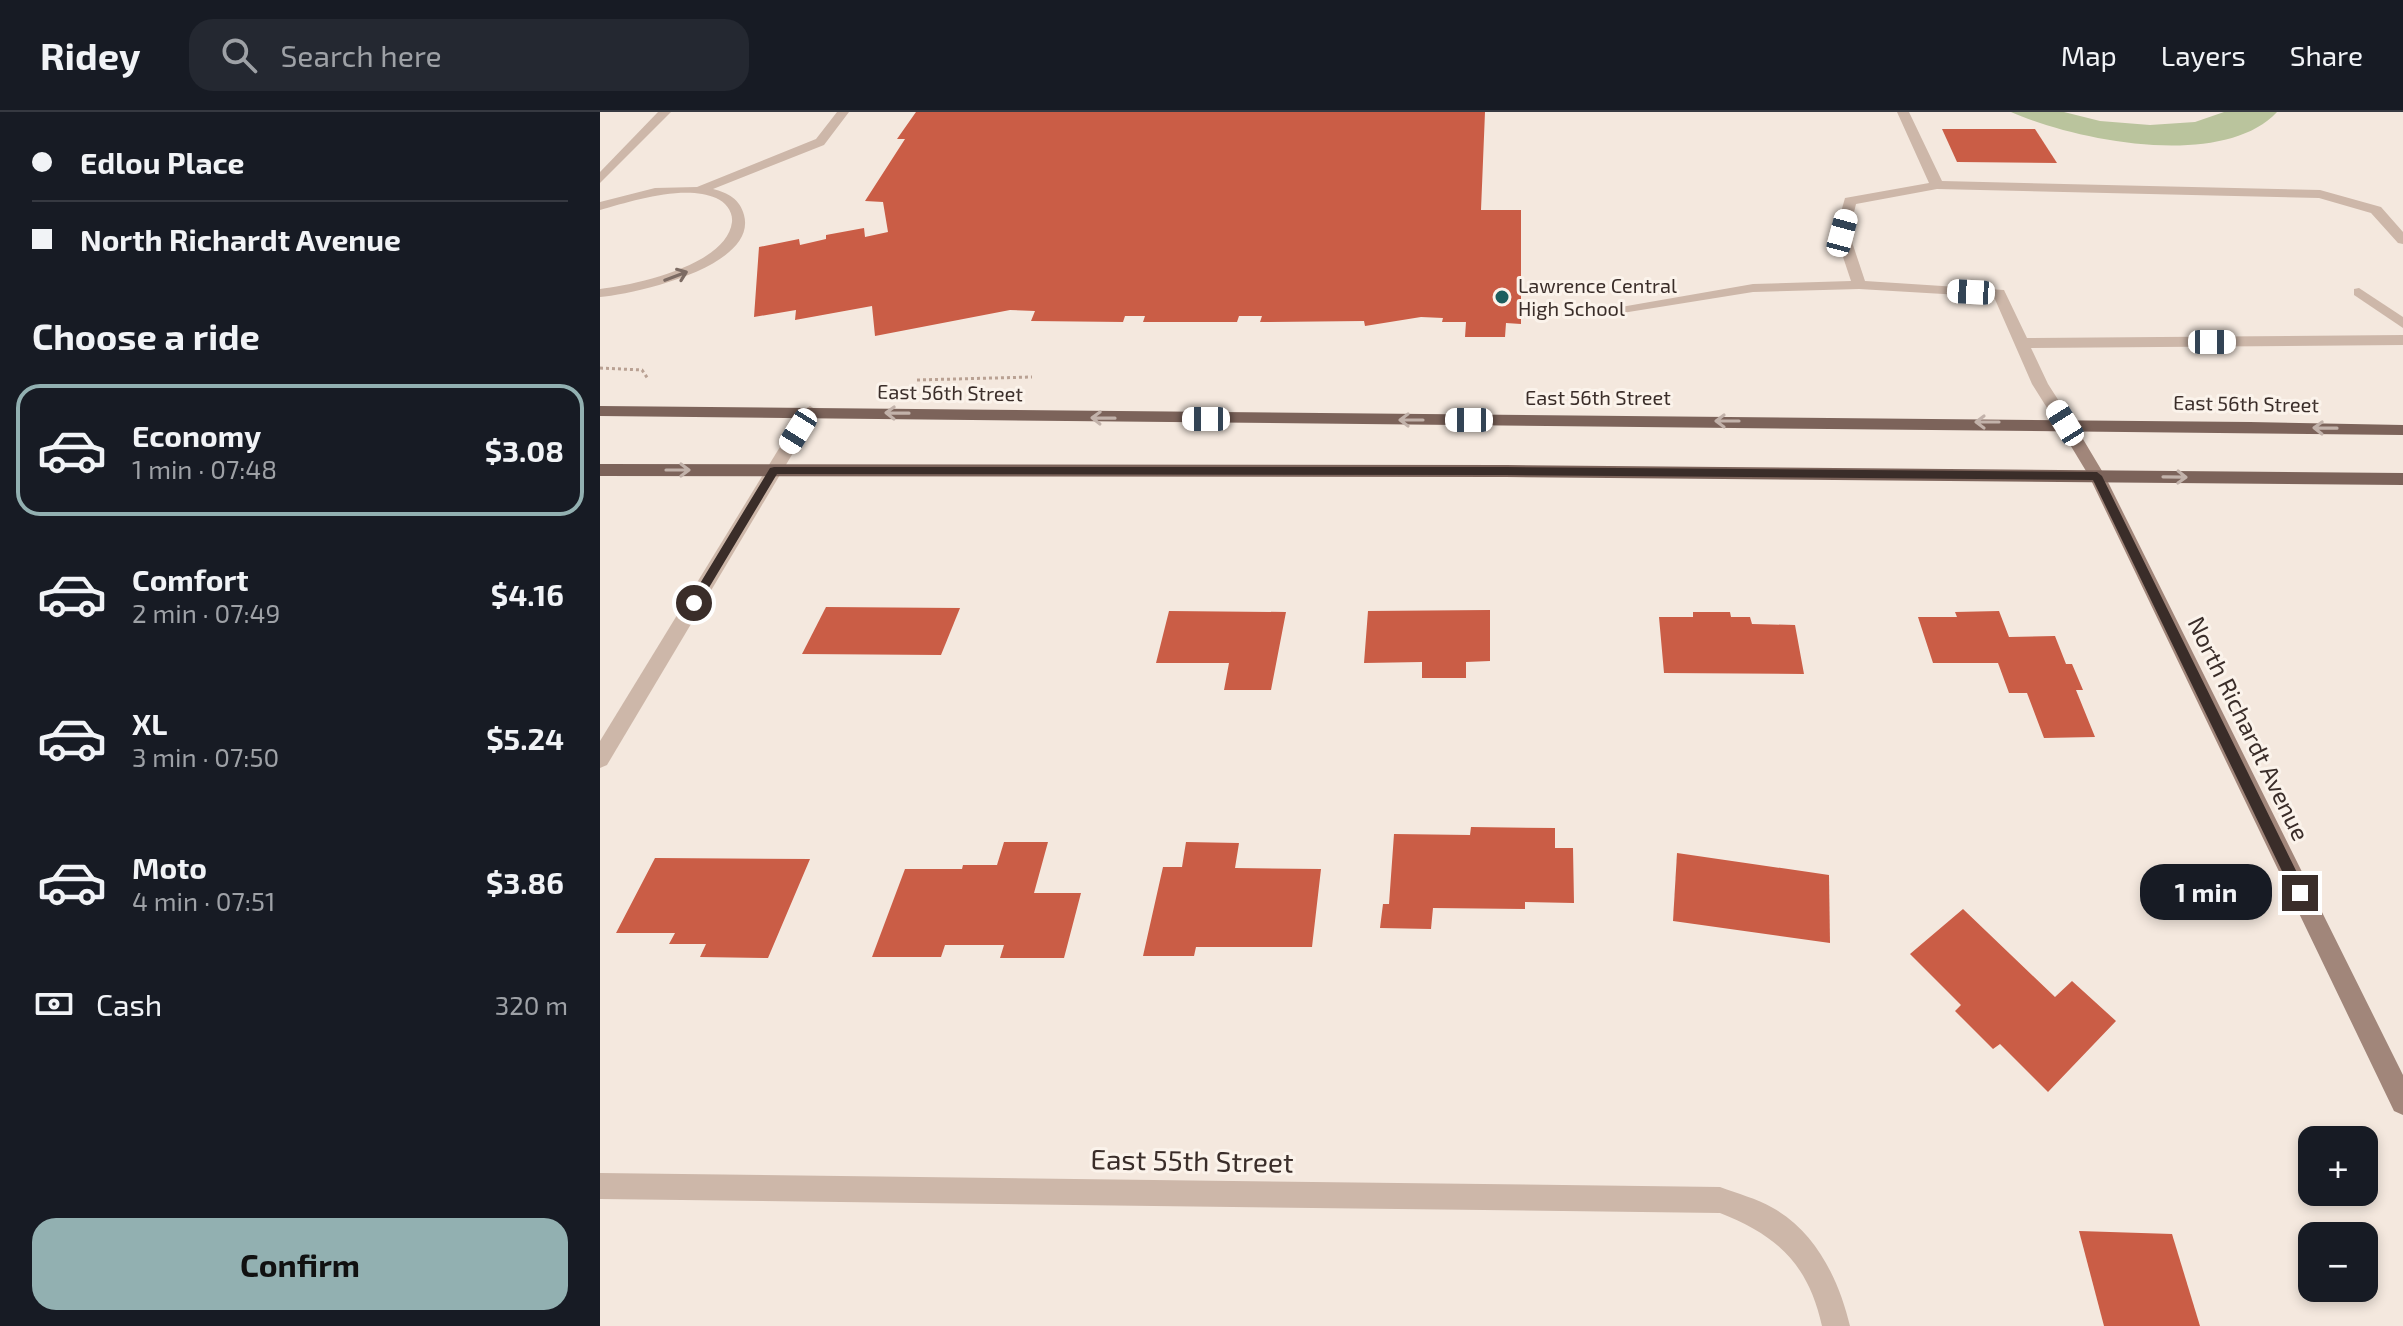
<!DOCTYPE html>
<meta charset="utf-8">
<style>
body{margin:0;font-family:"Exo 2",sans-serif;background:#242831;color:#f1f3f6;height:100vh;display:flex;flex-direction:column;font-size:30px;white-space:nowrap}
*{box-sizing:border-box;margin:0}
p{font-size:26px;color:#9ea1a6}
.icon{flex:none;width:44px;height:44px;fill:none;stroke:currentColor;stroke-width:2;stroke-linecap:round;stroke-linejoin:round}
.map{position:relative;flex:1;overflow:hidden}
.panel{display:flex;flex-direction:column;background:#171b24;width:600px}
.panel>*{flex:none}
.top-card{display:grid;align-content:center;height:176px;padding:0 32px;background:#171b24}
.buttons{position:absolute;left:1698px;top:1014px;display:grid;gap:16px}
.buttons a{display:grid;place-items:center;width:80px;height:80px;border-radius:16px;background:#171b24;box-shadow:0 4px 12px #0003;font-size:40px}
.end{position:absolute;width:36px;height:36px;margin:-18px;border:10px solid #3a2d29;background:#fff;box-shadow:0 0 0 4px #fff}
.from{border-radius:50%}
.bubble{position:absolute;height:56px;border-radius:24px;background:#171b24;box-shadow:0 4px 12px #0003;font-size:26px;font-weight:700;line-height:56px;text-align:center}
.car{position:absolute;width:24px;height:48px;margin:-24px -12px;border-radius:10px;box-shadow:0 0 6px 2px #0007;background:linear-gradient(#fff 24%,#345 0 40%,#fff 0 76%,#345 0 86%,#fff 0)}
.top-card b{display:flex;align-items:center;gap:28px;height:76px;font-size:30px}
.top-card b+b{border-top:2px solid #363941}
.top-card i{width:20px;height:20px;background:#f1f3f6}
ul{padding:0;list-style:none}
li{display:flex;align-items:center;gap:24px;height:132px;margin:0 16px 12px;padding:0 16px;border:4px solid transparent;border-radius:24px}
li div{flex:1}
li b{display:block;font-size:30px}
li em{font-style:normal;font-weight:700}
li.selected{border-color:#92b0b1}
li>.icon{width:72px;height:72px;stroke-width:1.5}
h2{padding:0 32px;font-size:36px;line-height:96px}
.pay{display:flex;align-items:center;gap:20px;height:88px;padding:0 32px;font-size:30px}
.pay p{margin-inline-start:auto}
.cta{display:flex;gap:16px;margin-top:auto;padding:16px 32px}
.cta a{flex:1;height:92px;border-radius:24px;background:#92b0b1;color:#111;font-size:32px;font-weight:700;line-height:92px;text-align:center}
header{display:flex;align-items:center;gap:48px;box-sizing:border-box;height:112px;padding:0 40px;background:#171b24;border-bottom:2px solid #363941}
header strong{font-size:38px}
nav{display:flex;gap:44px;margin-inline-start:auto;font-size:28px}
.search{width:560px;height:72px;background:#242831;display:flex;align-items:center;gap:20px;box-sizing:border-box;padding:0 28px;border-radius:24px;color:#9ea1a6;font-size:30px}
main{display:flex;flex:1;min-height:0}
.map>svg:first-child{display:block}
</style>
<header>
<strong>Ridey</strong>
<div class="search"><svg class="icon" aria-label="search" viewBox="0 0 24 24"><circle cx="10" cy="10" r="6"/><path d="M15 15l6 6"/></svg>Search here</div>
<nav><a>Map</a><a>Layers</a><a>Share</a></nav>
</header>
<main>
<section class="panel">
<div class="top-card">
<b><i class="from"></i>Edlou Place</b>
<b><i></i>North Richardt Avenue</b>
</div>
<h2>Choose a ride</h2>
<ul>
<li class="selected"><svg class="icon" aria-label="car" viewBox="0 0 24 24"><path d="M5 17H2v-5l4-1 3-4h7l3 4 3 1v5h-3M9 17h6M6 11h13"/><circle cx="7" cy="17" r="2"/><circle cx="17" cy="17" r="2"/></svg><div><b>Economy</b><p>1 min · 07:48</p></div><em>$3.08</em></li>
<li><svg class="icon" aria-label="car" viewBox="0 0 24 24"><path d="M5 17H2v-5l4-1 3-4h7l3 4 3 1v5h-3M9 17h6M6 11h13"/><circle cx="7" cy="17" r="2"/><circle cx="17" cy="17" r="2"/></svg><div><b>Comfort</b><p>2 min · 07:49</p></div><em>$4.16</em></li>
<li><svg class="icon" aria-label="car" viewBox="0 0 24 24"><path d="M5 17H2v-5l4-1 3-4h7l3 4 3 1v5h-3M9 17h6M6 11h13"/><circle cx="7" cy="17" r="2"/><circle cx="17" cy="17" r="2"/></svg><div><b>XL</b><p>3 min · 07:50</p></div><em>$5.24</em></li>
<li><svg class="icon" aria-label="car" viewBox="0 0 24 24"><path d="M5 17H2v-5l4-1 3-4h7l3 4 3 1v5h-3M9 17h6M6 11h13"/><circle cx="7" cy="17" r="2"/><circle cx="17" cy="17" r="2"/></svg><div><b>Moto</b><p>4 min · 07:51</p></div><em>$3.86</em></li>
</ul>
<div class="pay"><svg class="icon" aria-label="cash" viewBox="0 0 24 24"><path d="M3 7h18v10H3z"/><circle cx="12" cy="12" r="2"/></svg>Cash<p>320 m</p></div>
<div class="cta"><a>Confirm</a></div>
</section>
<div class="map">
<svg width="1803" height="1214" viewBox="0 0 1803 1214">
<rect width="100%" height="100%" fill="#f4e8de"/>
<path fill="#bac49d" d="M1411,0H1464L1500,9L1550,13L1595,10L1624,0H1677C1623,58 1476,29 1411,0Z"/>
<g fill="#ca5d46">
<path d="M316,0H885L881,98H921V212L906,211L905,225H865L866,210H842L843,206L821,205L765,214L764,209L660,210L662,204H639L637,210H543L545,204H525L523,210L431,209L435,199L410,198L275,224L272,194L195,208L196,198L154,205L159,135L199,127L200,133L226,127V123L264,116L265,125L288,120L283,90L265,89L305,27H297Z"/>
<path d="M1342,17H1435L1457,51L1357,50Z"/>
<path d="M226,495L360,496L341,543L202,542Z"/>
<path d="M890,498V549L866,550V566H822V550L764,551L768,499Z"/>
<path d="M569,499L686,500L671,578H624L629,551H556Z"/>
<path d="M1399,499L1409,525L1455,524L1466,552H1472L1483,578H1476L1495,625L1444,626L1427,581H1409L1398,551H1333L1318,505H1357L1355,500Z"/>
<path d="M1093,500H1130L1131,505H1150L1152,512L1195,513L1204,562L1064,561L1059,505H1093Z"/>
<path d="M871,715L955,716V736H973L974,791L925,790V797L833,796L831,817L780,816L783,792H789L794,722L870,723Z"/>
<path d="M404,730H448L434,781H481L464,846H400L404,833H345L341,845H272L305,757H362L363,753H397Z"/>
<path d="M586,730L639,731L635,756L721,757L712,835H596L594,844H543L563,755H582Z"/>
<path d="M1077,741L1229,763L1230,831L1073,809Z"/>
<path d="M55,746L210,747L168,846L100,845L106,832H69L75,821H16Z"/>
<path d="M1363,797L1455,885L1472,869L1516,909L1448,980L1400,932L1393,937L1355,899L1361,893L1310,842Z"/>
<path d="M1479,1119L1572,1122L1600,1214H1504Z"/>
</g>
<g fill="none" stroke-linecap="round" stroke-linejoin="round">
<g stroke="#b9a193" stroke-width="3" stroke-dasharray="3 3" stroke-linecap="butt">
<path d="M0,256L42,258L48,267"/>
<path d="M317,268L432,265"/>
</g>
<g fill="#cdb7a9" fill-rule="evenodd">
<path d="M58,0H71L0,71V60Z"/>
<path d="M237,0H249L224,33L113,77C128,81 140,87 144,103C158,155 34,182 0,185V177C35,173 127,153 132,110C133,100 126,90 116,86C85,72 31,89 0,98V90L55,76L97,75L216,27Z"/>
<path d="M1297,0H1309L1342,69L1720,78L1781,95L1803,120V132L1798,131L1771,101L1719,86L1337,77L1256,92L1249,121L1265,169L1404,178L1427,226L1803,223V233L1431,236L1448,272L1473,311L1465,316L1459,315L1432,272L1394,185L1259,177L1153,180L1016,202L1014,199L1021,195L1153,172L1251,169L1235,121L1245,86L1329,71Z"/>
<path d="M1759,176L1803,205V216L1754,183V177Z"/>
</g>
<g fill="#cdb7a9" fill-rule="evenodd">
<path d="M210,294L218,299L7,653L0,656V629L202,299Z"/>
<path d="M0,1061L1120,1075C1138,1082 1156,1086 1173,1096C1216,1120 1239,1168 1250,1214H1222C1208,1152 1178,1124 1120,1101L0,1087Z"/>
</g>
<path fill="#a1867a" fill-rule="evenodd" d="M1465,306L1471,307L1505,364L1803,963V1003L1794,999L1489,364L1457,311Z"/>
<g fill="#7c635a" fill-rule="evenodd">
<path d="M0,294L1650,310L1803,313V323L0,304Z"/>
<path d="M0,352L906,353L1803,361V373L906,365L0,364Z"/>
</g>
</g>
<defs><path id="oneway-shaft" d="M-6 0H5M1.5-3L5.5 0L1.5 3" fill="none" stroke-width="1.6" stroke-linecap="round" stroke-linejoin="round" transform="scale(2)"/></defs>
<use stroke="#7c6b63" href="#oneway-shaft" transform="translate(76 164) rotate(-21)"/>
<g stroke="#c2b2aa">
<use href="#oneway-shaft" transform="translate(297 301) rotate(-179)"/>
<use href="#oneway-shaft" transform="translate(503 306) rotate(-179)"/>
<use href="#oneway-shaft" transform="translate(811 308) rotate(180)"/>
<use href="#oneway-shaft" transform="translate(1127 309) rotate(-180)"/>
<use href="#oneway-shaft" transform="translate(1387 310) rotate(-180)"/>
<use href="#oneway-shaft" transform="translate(1725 316) rotate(-179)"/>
<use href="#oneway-shaft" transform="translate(78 358)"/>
<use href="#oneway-shaft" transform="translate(1575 365) rotate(1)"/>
</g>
<path fill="#3a2d29" d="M174,355H906L1497,360L1502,364L1707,781L1705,786H1695L1493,368L906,363L177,362L98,494H90V488L170,356Z"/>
<circle fill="#1d5d5d" stroke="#fbf3eb" stroke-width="3" cx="902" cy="185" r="8"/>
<g text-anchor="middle" stroke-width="6" stroke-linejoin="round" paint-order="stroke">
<g font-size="20" fill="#3a2d29" stroke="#fbf3eb" text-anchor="start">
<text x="918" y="181">Lawrence Central<tspan x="918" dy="23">High School</tspan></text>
</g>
<g font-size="20" fill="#3a2d29" stroke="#fbf3eb">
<text transform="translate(350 281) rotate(1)" y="7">East 56th Street</text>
<text x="998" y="293">East 56th Street</text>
<text transform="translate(1646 292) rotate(1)" y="7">East 56th Street</text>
</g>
<g font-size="24" fill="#3a2d29" stroke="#fbf3eb">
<text transform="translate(1648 617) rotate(64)" y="8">North Richardt Avenue</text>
</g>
<g font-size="28" fill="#3a2d29" stroke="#fbf3eb">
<text transform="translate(592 1049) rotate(1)" y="10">East 55th Street</text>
</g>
</g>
</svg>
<div class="buttons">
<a>+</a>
<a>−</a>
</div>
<i class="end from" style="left:94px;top:491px"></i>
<i class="end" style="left:1700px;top:781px"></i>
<div class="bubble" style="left:1540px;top:752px;width:132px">1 min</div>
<i class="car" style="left:1242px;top:121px;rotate:15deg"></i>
<i class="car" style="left:1371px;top:180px;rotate:273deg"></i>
<i class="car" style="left:1612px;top:230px;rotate:90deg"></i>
<i class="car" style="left:606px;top:307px;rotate:270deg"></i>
<i class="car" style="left:869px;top:308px;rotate:270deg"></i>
<i class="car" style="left:1465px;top:311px;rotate:328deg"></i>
<i class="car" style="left:198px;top:319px;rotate:212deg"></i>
</div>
</main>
